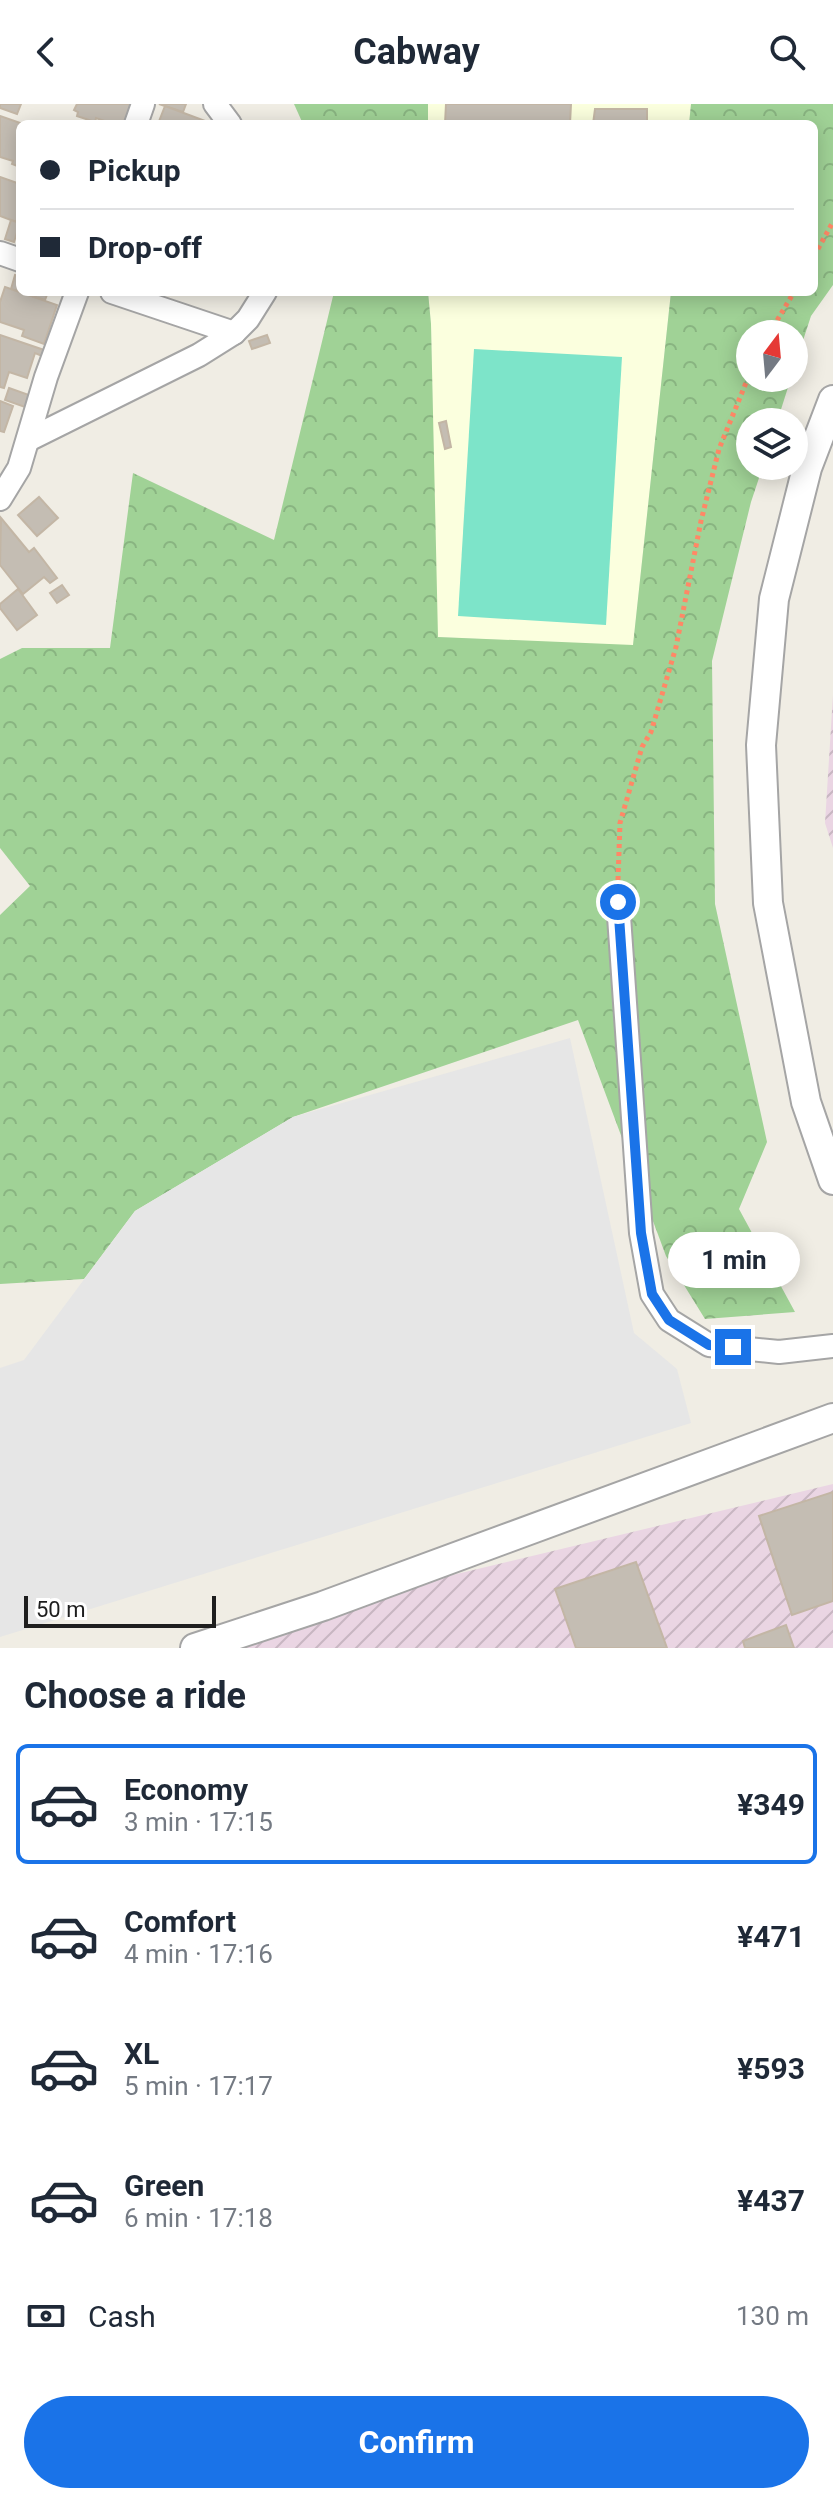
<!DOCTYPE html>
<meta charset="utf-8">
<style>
body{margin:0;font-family:Roboto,sans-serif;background:#f2f2f3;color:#1f2937;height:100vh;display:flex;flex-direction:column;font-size:30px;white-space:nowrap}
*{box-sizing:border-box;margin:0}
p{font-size:26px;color:#747a83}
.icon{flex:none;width:44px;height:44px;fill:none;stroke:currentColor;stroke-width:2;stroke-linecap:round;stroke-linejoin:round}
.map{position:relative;height:1544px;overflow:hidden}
.details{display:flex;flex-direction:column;background:#fff;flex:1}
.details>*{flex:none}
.guide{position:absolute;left:16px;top:16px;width:802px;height:176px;border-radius:12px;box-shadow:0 4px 20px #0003;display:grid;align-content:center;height:176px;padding:0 24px;background:#fff}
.needle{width:52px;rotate:16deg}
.fabs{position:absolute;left:736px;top:216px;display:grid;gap:16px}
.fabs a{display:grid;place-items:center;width:72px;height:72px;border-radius:50%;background:#fff;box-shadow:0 4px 20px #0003;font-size:40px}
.scale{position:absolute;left:24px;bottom:20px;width:192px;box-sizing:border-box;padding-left:8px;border:4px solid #1e1e1e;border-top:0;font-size:22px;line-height:28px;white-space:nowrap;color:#1e1e1e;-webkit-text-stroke:6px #fff;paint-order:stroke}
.end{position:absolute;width:36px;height:36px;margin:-18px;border:10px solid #1a73e8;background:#fff;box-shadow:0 0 0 4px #fff}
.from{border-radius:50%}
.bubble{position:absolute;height:56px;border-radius:28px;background:#fff;box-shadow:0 4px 20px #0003;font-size:26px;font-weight:700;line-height:56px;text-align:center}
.guide b{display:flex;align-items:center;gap:28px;height:76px;font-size:30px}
.guide b+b{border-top:2px solid #e0e1e3}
.guide i{width:20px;height:20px;background:#1f2937}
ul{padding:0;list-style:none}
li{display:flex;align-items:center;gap:24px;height:120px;margin:0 16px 12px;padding:0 8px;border:4px solid transparent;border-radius:12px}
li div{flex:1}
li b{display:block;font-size:30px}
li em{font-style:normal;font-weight:700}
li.selected{border-color:#1a73e8}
li>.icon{width:72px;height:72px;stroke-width:1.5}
h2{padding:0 24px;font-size:36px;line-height:96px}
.pay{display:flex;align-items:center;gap:20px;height:88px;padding:0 24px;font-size:30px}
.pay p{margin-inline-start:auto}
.cta{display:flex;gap:16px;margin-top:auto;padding:16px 24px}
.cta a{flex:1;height:92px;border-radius:48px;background:#1a73e8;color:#fff;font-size:32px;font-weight:700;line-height:92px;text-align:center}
header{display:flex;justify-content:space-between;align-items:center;height:104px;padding:0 24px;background:#fff;font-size:36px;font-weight:700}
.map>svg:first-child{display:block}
</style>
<header><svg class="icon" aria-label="back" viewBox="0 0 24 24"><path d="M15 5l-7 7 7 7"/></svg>Cabway<svg class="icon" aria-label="search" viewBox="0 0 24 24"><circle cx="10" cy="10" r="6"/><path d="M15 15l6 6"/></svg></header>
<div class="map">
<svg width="833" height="1544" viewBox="0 0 833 1544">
<defs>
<pattern id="industrial-furrows" width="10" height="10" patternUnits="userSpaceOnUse" patternTransform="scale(2)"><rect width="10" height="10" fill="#ead5e3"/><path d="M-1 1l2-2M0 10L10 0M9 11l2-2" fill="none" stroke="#c8b6c2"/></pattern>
<pattern id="forest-crowns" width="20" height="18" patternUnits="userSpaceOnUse" patternTransform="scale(2)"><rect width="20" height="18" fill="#a0d296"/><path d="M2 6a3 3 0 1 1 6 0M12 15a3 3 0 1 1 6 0" fill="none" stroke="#89b481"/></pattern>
</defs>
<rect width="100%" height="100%" fill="#f0ede4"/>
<g fill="url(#industrial-furrows)">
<path d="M833,591V744L825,719Z"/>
<path d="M833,1380V1544H195L323,1502Z"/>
</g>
<g fill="#fbffde">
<path d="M428,0H691L689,20H428Z"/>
<path d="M428,188H671L633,542L437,533L431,220Z"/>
</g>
<g fill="url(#forest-crowns)">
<path d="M294,0H428V20H303Z"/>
<path d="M691,0H833V181L811,212L794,264V230H750V274H791L777,318H750V362H763L751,398L712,557L715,800L767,1038L739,1105L795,1208L705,1215L666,1152L578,916L293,1013L135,1107L84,1175L0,1180V811L30,782L0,744V555L22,544H110L133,369L274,436L334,188H428L431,220L438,533L633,541L671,188H814V20H689Z"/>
</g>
<path fill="#7de4c9" d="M474,245L622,253L606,521L458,512Z"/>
<path fill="#e6e6e6" d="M570,934L634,1229L677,1265L691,1319L0,1533V1264L24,1256L135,1107L293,1013Z"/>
<g fill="#c4bdb3" stroke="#c3b6a5" stroke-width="2">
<path d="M0,0H21L17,10L0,4Z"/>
<path d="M77,0H132L125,20H113L96,14L95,18L77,12L78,8L74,6Z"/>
<path d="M159,0H186L183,8Z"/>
<path d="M446,0H571L570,20H445Z"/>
<path d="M165,2L208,18L207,20H158Z"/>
<path d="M595,5H647V20H593Z"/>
<path d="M0,12L23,20H20V63L12,60L13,57L0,53Z"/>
<path d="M0,73L20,80V107L16,118L0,112Z"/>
<path d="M11,116L20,119L14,138L5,135Z"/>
<path d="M15,171L20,173V188L11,185Z"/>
<path d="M5,183L57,201L44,240L22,232L24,226L0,218V198Z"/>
<path d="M20,188H48L45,196Z"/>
<path d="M0,231L44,246L42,252L35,249L27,274L9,268L4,284L0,283Z"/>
<path d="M267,231L270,239L252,245L249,237Z"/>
<path d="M9,284L29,291L25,303L5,296Z"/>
<path d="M0,297L13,302L4,328L0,327Z"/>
<path d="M446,317L451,343L445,345L439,319Z"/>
<path d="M39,393L58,414L37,432L18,411Z"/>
<path d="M1,414L29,448L34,444L57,474L50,479L44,473L23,490L0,461Z"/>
<path d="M62,481L69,491L57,499L50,489Z"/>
<path d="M18,485L37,511L17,526L0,504V500Z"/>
<path d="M833,1388V1497L792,1511L759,1412Z"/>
<path d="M636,1458L667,1544H576L555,1485Z"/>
<path d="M786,1521L794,1544H745L743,1537Z"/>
</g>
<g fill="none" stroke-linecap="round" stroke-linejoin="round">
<defs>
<g id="minor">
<path d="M215,0L230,20"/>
<path d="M136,20L143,0"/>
<path d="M0,149L20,156"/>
<path d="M112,188L234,229"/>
<path d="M28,336L199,251L234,229L248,215L265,188"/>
<path d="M0,395L19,364L46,273L77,188"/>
<path d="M618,798L641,1129L652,1190L669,1216L709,1241L779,1248L833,1242"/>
</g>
<g id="tertiary">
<path d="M833,296L807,364L774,495L761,641L768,799L806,998L833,1076"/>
<path d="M195,1544L323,1502L833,1314"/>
</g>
</defs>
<use href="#minor" stroke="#a5a5a5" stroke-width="26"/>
<use href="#tertiary" stroke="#a5a5a5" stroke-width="32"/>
<g stroke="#f86" stroke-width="5" stroke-dasharray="4 4" stroke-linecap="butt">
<path d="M814,152L833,118"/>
<path d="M769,230L794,188"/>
<path d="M618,776L620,719L642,643L651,628L676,543L701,417L719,345L750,269"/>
</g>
<use href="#minor" stroke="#fff" stroke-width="22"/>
<use href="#tertiary" stroke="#fff" stroke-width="28"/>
</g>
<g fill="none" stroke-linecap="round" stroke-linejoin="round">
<path stroke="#1a73e8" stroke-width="10" d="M618,798L641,1129L652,1190L669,1216L709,1241L733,1243"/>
</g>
</svg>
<div class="fabs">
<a><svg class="needle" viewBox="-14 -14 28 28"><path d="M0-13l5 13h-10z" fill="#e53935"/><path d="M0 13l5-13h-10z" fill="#747a83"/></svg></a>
<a><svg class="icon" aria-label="layers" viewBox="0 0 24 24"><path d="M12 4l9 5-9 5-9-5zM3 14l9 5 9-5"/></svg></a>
</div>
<div class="scale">50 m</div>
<i class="end from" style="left:618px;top:798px"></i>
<i class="end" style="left:733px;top:1243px"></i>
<div class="bubble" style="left:668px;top:1128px;width:132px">1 min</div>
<div class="guide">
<b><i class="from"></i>Pickup</b>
<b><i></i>Drop-off</b>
</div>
</div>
<section class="details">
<h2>Choose a ride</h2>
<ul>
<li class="selected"><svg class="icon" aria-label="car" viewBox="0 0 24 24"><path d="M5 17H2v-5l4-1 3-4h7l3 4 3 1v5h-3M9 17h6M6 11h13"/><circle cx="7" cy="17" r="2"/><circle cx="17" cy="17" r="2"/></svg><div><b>Economy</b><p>3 min · 17:15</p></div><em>¥349</em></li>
<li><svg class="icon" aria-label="car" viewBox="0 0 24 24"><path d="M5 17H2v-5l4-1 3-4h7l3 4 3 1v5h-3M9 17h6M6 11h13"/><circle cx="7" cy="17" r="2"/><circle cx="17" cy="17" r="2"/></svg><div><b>Comfort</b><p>4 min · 17:16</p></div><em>¥471</em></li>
<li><svg class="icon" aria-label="car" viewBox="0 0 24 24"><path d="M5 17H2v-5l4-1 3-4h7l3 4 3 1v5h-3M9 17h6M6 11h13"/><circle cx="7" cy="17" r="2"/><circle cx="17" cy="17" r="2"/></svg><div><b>XL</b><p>5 min · 17:17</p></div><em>¥593</em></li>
<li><svg class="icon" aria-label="car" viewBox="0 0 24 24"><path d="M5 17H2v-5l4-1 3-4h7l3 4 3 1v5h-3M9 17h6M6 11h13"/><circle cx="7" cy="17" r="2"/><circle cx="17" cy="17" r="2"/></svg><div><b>Green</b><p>6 min · 17:18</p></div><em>¥437</em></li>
</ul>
<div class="pay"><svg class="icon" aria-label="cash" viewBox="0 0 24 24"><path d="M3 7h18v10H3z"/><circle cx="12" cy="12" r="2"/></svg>Cash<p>130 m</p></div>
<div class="cta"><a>Confirm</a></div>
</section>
